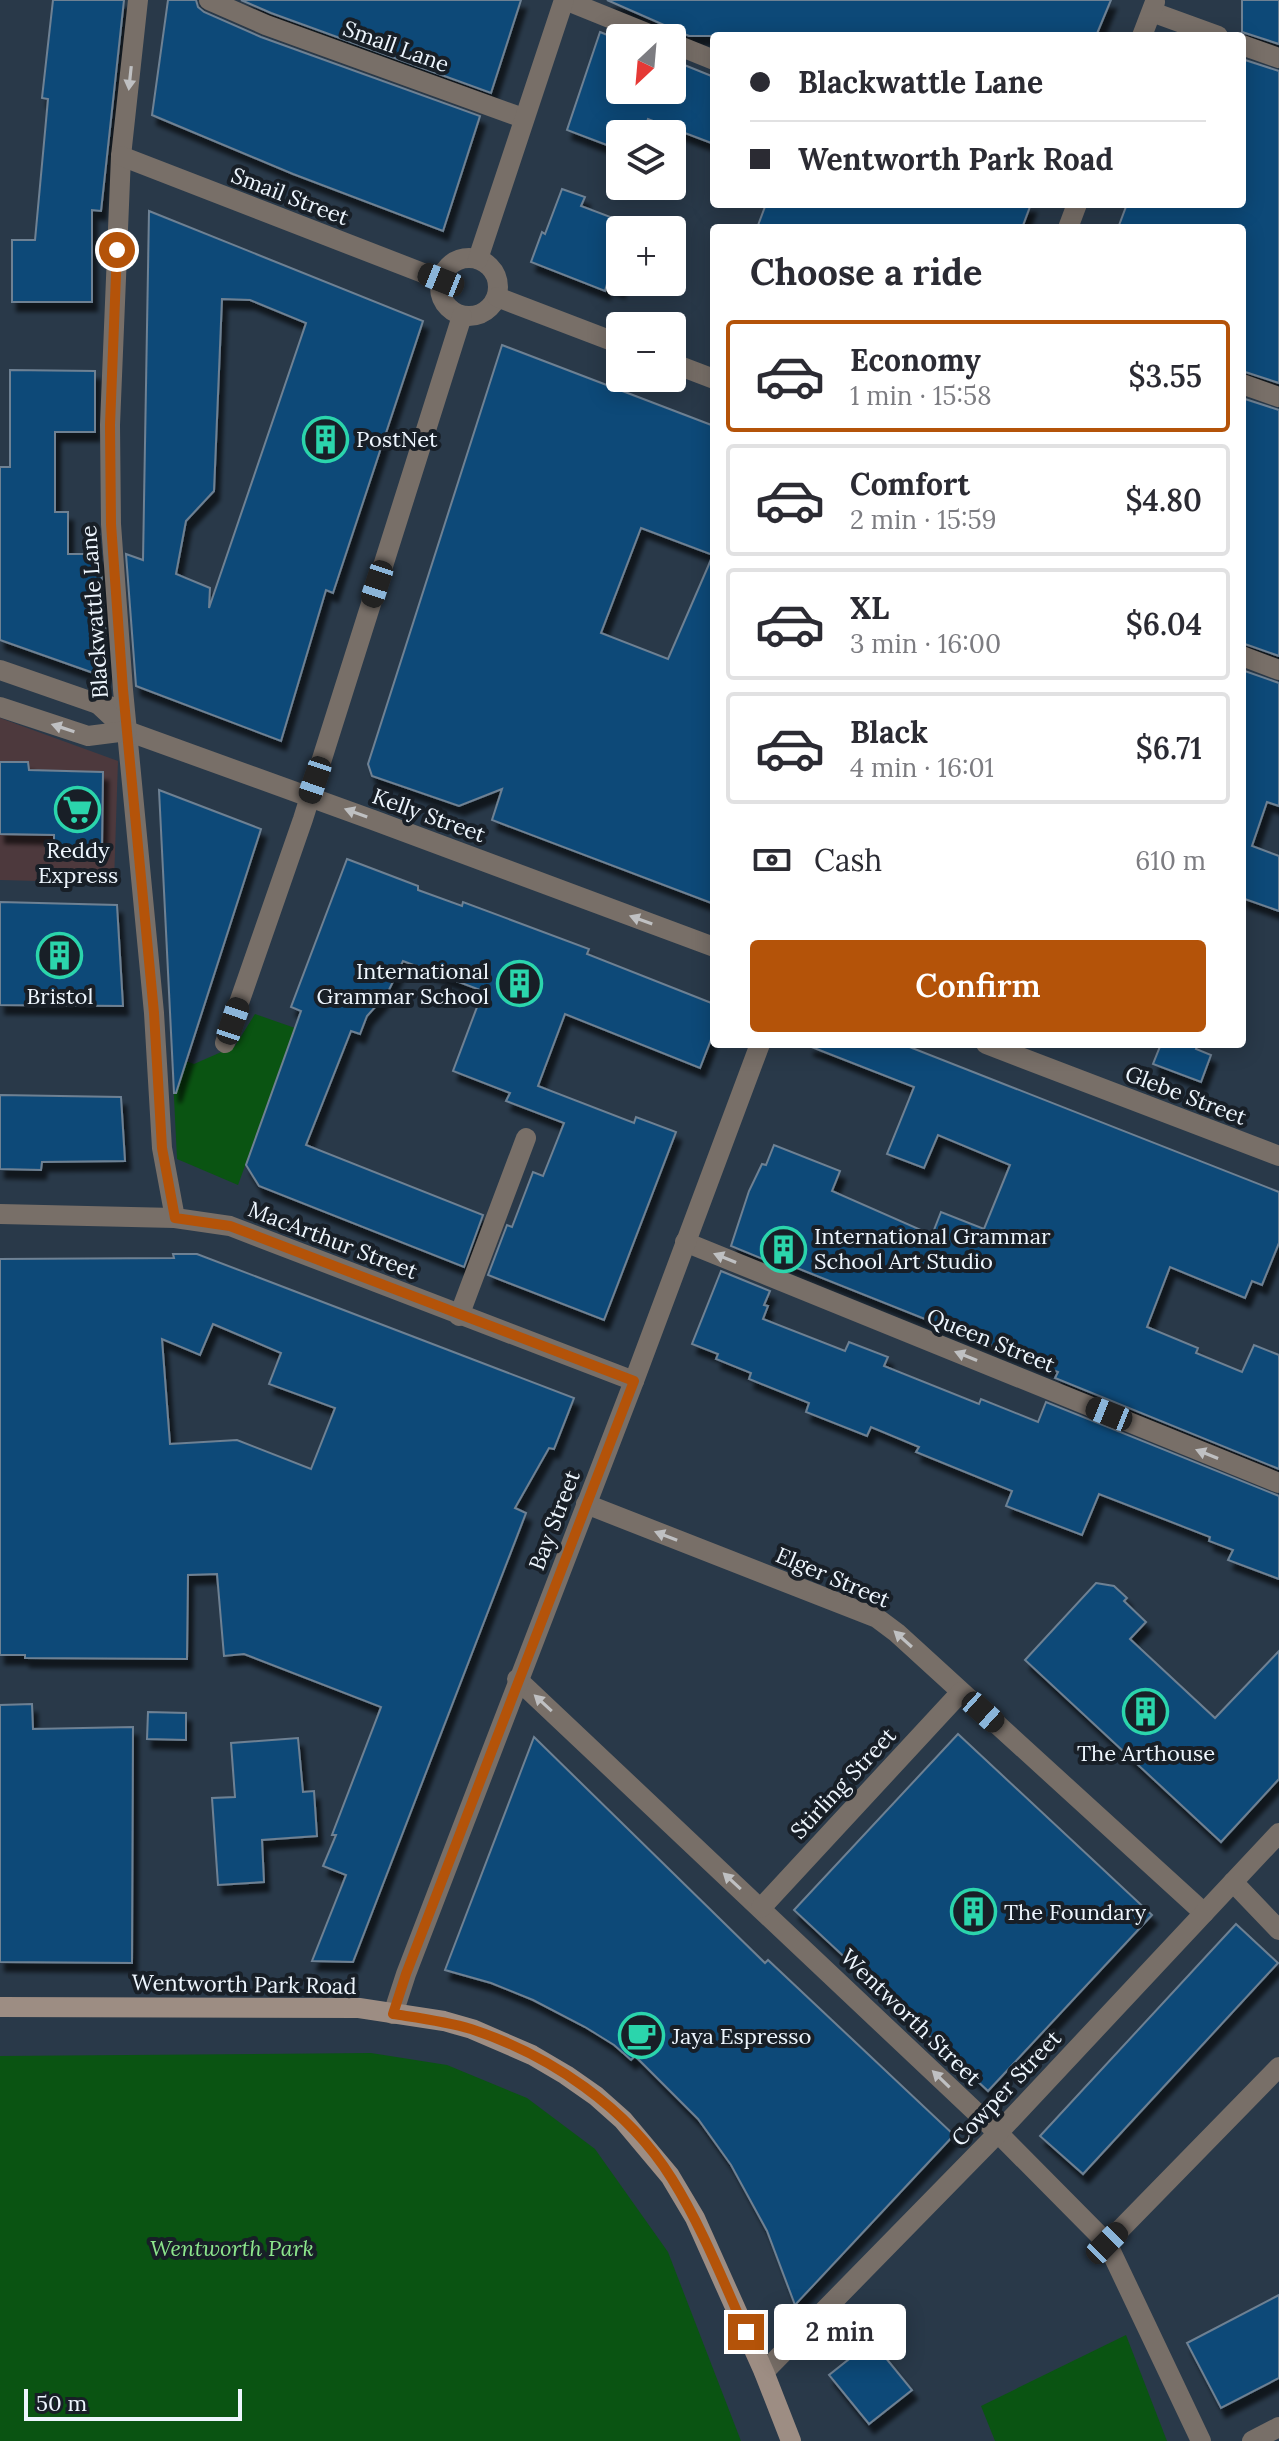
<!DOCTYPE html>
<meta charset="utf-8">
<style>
body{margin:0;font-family:Lora,serif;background:#f2f2f3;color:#2b2b33;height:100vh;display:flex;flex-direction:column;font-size:30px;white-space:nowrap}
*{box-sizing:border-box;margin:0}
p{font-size:26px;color:#7c7c81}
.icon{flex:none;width:44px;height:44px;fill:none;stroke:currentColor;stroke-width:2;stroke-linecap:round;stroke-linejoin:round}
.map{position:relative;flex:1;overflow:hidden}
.side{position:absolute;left:710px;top:224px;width:536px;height:824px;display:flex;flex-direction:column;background:#fff;border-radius:8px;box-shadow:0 4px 20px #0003}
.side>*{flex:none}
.top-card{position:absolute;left:710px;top:32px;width:536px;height:176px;border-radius:8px;box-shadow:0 4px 20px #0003;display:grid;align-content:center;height:176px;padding:0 40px;background:#fff}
.needle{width:52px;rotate:206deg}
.tools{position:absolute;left:606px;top:24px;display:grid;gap:16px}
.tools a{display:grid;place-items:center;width:80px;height:80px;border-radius:8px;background:#fff;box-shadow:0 4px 20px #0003;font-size:40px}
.scale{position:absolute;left:24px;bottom:20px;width:218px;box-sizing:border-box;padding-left:8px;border:4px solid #eef6fe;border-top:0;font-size:22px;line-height:28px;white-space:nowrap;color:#eef6fe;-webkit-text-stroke:6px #181f27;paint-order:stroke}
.end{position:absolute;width:36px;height:36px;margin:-18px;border:10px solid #b45309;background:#fff;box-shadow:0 0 0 4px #fff}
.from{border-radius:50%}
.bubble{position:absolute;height:56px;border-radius:8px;background:#fff;box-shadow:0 4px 20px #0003;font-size:26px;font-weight:600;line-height:56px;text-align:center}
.car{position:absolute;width:24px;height:48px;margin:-24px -12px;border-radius:10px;box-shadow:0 0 6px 2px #0007;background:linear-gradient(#222 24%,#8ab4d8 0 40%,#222 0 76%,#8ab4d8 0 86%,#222 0)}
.top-card b{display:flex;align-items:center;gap:28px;height:76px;font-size:30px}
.top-card b+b{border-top:2px solid #e1e1e2}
.top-card i{width:20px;height:20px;background:#2b2b33}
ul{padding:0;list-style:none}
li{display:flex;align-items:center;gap:24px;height:112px;margin:0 16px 12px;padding:0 24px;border:4px solid #e1e1e2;border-radius:8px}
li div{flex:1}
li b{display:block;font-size:30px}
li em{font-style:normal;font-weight:600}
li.on{border-color:#b45309}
li>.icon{width:72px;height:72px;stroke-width:1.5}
h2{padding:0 40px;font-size:36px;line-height:96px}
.pay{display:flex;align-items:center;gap:20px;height:88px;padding:0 40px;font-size:30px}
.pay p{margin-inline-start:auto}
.cta{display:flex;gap:16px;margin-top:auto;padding:16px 40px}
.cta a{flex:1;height:92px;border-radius:8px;background:#b45309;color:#fff;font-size:32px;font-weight:600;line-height:92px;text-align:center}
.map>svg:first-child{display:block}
</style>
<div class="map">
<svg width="1279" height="2441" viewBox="0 0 1279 2441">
<defs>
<filter id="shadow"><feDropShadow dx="5" dy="9" stdDeviation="2" flood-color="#0009"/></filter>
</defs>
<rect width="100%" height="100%" fill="#293949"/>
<path fill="#4d393d" d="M0,718L118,761L114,883L0,880Z"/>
<g fill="#0a5412">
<path d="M255,1014L295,1028L238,1185L177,1159L172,1056L194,1064L235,1046Z"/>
<path d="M371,2053L447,2065L527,2098L595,2149L668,2252L741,2441H0V2056Z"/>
<path d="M1126,2335L1167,2441H995L981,2406Z"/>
</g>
<g fill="#114a78" stroke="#6e8193" stroke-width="2" fill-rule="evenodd" filter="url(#shadow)">
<path d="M53,0H124L101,211L92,210V302H12V240H35L48,99L42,98Z"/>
<path d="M168,0H196L198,7L204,12L261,37L480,116L443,231L293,174L152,115Z"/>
<path d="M241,0H521L491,93L271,13Z"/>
<path d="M607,0H1111L1096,36H689Z"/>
<path d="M1242,0H1279V44L1242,32Z"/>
<path d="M600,32L620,40V90H672V60L714,77V144L648,119L643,134H620V150L567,130Z"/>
<path d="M1242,59L1279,71V383L1242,371V228H1118L1127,204H1242Z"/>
<path d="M562,189L585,197L581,206L629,224L627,230H620V249L615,261L620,263V289L607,284L605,291L531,262L542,232L545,234Z"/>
<path d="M766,204H1031L1022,228H757Z"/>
<path d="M149,211L423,321L333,593L326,590L281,741L136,686L126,554L143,560ZM222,299L250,300L306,323L209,608L210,588L176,574L186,521L214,491Z"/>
<path d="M502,345L714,426V904L492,820L502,789L459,806L372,776L368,764ZM641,528L713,555L668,659L601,633Z"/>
<path d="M10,370L95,371V432H55V512H68V554H100L108,670L102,676L0,640V467H10Z"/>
<path d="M1242,398L1279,410V656L1242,643Z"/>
<path d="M1242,670L1279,683V806L1267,802L1252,846L1279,856V911L1242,898Z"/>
<path d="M0,762H28L29,770L103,772L102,848L54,846V835L0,834Z"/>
<path d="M159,790L261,829L176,1093H174Z"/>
<path d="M347,859L418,886V890L462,906L463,902L589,949L587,954L714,1004V1032L700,1068L565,1014L538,1086L634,1123L636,1117L676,1132L604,1320L488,1275L507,1225L512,1227L533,1172L543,1176L564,1123L506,1101L510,1093L453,1071L483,991L403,961L387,994L367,1016L360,1034L351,1031L306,1145L483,1215L464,1267L259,1186L246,1165L301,1011L291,1007Z"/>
<path d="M0,902L117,905L123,1006L0,1005Z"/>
<path d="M809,1044H902L1279,1192V1243L1262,1285L1252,1281L1245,1298L1170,1267L1147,1327L1198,1348L1196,1353L1242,1372L1254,1345L1279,1355V1469L1055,1378L1058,1372L782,1262L780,1266L731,1246L749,1191L762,1164L766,1165L774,1145L840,1171L832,1191L932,1235L941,1212L984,1229L1010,1165L938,1135L924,1168L887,1154L914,1087L809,1046Z"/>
<path d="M1161,1044H1198L1196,1049L1211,1055L1201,1082L1153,1064Z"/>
<path d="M0,1095L121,1097L125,1161L42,1162L41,1170L0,1169Z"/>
<path d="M173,1254H197L574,1398L554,1449L549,1448L515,1508L526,1513L353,1962L312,1961L346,1875L323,1866L336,1835H332L381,1707L244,1654L224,1656L217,1574L188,1575L187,1659L25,1658V1655H0V1259L174,1258ZM213,1324L281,1353L269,1384L335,1408L311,1469L237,1440L170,1444L162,1339L200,1355Z"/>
<path d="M721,1271L770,1291L764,1305L768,1306L763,1319L845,1351L849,1342L888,1357L884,1366L979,1404L981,1399L1038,1422L1046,1402L1279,1496V1579L1228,1560L1233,1550L1209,1541L1210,1537L1099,1494L1082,1535L1006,1506L1012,1491L916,1452L919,1447L871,1427L867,1436L806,1412L809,1403L749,1379L751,1373L716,1359L718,1354L692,1344Z"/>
<path d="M1096,1583L1114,1586L1127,1598L1124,1601L1146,1622L1130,1639L1215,1718L1279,1651V1779L1221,1842L1025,1660Z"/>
<path d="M32,1704L33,1729L133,1727L132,1963L0,1962V1705Z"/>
<path d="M148,1712L186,1713V1740L147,1739Z"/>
<path d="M958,1734L1152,1915L988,2091L794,1910Z"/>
<path d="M534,1737L765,1963L768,1960L954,2135L795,2305L767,2231L731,2165L698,2119L635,2056L631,2060L614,2045L585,2027L533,2000L491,1983L445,1970Z"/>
<path d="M298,1738L303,1792L314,1791L317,1836L262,1840L264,1882L218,1885L212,1798L235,1797L231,1743Z"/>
<path d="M1236,1924L1278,1963L1083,2174L1040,2136Z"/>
<path d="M1279,2295V2378L1221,2408L1187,2343Z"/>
<path d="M872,2341L912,2390L869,2424L829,2375Z"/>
</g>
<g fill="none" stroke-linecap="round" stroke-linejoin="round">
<g stroke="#786f68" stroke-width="20">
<path d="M138,0L121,156L110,425L111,524L123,690L154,1013L162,1148L175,1218"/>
<path d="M209,0L266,25L523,118"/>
<path d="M565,0L659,38"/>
<path d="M1152,12L1218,36"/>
<path d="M1142,36L1155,2"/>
<path d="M672,43L714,60"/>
<path d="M1242,45L1279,58"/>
<path d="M121,156L441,280"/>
<path d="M1068,228L1077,204"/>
<circle cx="469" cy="287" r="29"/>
<path d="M478,259L564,0"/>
<path d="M497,297L620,344"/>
<path d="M672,363L714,379"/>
<path d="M1242,384L1279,397"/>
<path d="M1242,656L1279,670"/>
<path d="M0,670L98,704L110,706"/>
<path d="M98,704L127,731L373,820L714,947"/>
<path d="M0,707L88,736L127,731"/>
<path d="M225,1043L303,819L462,316"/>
<path d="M986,1044L1279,1156"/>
<path d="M0,1214L175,1218L230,1226L634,1381"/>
<path d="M685,1242L1279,1483"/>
<path d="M459,1316L526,1138"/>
<path d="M586,1504L877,1618L897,1633L1204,1913"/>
<path d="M517,1679L998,2133L1107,2243L1201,2441"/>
<path d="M1233,1882L1279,1930"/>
<path d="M761,1908L961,1692"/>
<path d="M393,2014L406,1974L634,1381L760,1044"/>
<path d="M1107,2243L1279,2067"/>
<path d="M764,2372L998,2133L1279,1833"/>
<path d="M1252,2441L1279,2427"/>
</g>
<path stroke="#9d8d83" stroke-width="20" d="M0,2007L359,2008L444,2021L472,2029L532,2055L566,2075L596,2096L623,2120L670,2176L695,2218L764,2372L791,2441"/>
</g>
<defs><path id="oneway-solid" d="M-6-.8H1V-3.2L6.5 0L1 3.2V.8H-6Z" transform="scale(2)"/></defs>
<g fill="#bfc0c2">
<use href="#oneway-solid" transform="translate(130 78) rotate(96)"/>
<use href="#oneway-solid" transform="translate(63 728) rotate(-162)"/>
<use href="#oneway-solid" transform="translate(356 813) rotate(-160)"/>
<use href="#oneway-solid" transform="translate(641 920) rotate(-160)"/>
<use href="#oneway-solid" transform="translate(725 1258) rotate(-158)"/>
<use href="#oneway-solid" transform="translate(966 1356) rotate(-158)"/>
<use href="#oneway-solid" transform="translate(1207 1454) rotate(-158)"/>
<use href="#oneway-solid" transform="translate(666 1536) rotate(-159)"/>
<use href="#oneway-solid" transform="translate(903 1639) rotate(-138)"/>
<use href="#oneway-solid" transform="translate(543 1703) rotate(-137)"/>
<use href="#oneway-solid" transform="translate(732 1881) rotate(-137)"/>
<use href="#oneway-solid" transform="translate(941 2079) rotate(-136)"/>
</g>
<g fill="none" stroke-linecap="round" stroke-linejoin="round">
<path stroke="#b45309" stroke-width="10" d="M117,250L110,425L111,524L123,690L154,1013L162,1148L175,1218L230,1226L634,1381L406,1974L393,2014C419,2018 445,2021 471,2029C550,2055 628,2108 672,2179C702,2227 723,2281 746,2332"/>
</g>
<defs>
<symbol id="building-ring" viewBox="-11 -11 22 22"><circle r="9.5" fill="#181f27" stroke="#2bd5ac" stroke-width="1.5"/><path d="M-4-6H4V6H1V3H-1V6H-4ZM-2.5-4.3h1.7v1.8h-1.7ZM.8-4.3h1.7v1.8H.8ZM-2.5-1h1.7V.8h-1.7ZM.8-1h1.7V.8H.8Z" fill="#2bd5ac"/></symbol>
<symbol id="supermarket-ring" viewBox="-11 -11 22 22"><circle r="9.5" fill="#181f27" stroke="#2bd5ac" stroke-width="1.5"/><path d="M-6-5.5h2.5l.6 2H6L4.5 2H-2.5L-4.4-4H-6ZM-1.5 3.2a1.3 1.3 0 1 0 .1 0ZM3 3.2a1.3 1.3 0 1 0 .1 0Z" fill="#2bd5ac"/></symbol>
<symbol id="cafe-ring" viewBox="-11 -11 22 22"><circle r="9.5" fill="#181f27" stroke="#2bd5ac" stroke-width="1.5"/><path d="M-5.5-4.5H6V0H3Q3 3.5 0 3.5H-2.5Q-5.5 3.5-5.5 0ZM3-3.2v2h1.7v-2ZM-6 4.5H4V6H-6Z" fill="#2bd5ac"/></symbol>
</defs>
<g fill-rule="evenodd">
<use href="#building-ring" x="300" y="414" width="51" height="51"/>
<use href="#supermarket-ring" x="52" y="784" width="51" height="51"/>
<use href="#building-ring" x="34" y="930" width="51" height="51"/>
<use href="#building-ring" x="494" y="958" width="51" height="51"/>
<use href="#building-ring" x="758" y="1224" width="51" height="51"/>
<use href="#building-ring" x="1120" y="1686" width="51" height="51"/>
<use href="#building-ring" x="948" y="1886" width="51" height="51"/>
<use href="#cafe-ring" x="616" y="2010" width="51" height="51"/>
</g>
<g text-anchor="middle" stroke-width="8" stroke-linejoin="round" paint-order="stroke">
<g font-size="22" fill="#eef6fe" stroke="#181f27">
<text transform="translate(396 46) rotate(20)" y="8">Small Lane</text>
<text transform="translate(290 196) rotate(21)" y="8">Smail Street</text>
<text transform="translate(94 612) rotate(-94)" y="8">Blackwattle Lane</text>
<text transform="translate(429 815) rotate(20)" y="8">Kelly Street</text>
<text transform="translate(1186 1095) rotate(21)" y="8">Glebe Street</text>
<text transform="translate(333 1240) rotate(21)" y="8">MacArthur Street</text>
<text transform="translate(991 1340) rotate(22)" y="8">Queen Street</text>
<text transform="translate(554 1520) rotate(-69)" y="8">Bay Street</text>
<text transform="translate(833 1577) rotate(23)" y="8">Elger Street</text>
<text transform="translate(843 1783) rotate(-47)" y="8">Stirling Street</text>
<text transform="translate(244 1984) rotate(1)" y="8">Wentworth Park Road</text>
<text transform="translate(911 2017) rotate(44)" y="8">Wentworth Street</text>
<text transform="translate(1006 2088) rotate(-47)" y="8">Cowper Street</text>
</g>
<g font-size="22" fill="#eef6fe" stroke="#181f27" text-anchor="start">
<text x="356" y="447">PostNet</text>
<text x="78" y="858" text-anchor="middle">Reddy<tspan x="78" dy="25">Express</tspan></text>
<text x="489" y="979" text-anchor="end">International<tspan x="489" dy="25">Grammar School</tspan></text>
<text x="60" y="1004" text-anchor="middle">Bristol</text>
<text x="814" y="1244">International Grammar<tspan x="814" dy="25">School Art Studio</tspan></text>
<text x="1146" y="1761" text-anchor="middle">The Arthouse</text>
<text x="1004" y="1920">The Foundary</text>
<text x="672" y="2044">Jaya Espresso</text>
</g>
<g font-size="22" font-style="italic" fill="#8ce68c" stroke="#181f27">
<text x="232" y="2256">Wentworth Park</text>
</g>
</g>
</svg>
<div class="tools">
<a><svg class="needle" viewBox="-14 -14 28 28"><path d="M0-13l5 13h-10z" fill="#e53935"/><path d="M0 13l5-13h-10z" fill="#7c7c81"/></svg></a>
<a><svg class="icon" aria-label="layers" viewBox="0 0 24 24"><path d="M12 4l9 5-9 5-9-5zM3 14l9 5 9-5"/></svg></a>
<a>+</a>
<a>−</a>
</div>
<div class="scale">50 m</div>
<i class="end from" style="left:117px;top:250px"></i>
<i class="end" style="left:746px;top:2332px"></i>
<div class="bubble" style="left:774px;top:2304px;width:132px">2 min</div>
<i class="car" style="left:441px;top:280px;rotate:292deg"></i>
<i class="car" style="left:377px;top:584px;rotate:198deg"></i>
<i class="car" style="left:315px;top:780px;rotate:199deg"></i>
<i class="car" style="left:233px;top:1021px;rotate:19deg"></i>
<i class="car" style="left:1109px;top:1414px;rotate:292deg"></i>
<i class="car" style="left:983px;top:1712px;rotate:132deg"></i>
<i class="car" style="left:1107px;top:2243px;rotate:45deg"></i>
<div class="top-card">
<b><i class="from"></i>Blackwattle Lane</b>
<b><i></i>Wentworth Park Road</b>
</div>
<section class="side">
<h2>Choose a ride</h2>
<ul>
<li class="on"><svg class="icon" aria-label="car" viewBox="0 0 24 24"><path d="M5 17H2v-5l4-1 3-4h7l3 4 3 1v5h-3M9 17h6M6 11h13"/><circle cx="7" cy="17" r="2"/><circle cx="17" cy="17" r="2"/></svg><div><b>Economy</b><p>1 min · 15:58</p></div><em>$3.55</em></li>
<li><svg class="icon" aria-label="car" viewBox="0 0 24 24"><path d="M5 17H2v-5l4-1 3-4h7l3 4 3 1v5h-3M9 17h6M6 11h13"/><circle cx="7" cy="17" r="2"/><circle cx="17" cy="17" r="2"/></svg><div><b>Comfort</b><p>2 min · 15:59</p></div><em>$4.80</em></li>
<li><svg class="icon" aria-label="car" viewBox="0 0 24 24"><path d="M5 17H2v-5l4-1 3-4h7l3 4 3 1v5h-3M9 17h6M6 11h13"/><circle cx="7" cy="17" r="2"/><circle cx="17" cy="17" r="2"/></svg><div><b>XL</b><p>3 min · 16:00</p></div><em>$6.04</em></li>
<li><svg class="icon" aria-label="car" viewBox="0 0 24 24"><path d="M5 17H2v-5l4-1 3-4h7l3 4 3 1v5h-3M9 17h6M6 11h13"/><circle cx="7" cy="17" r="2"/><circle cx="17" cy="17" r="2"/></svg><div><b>Black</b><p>4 min · 16:01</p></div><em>$6.71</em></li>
</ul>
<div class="pay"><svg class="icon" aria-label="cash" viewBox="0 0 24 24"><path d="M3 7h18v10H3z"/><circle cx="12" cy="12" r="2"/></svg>Cash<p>610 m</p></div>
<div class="cta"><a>Confirm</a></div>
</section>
</div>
